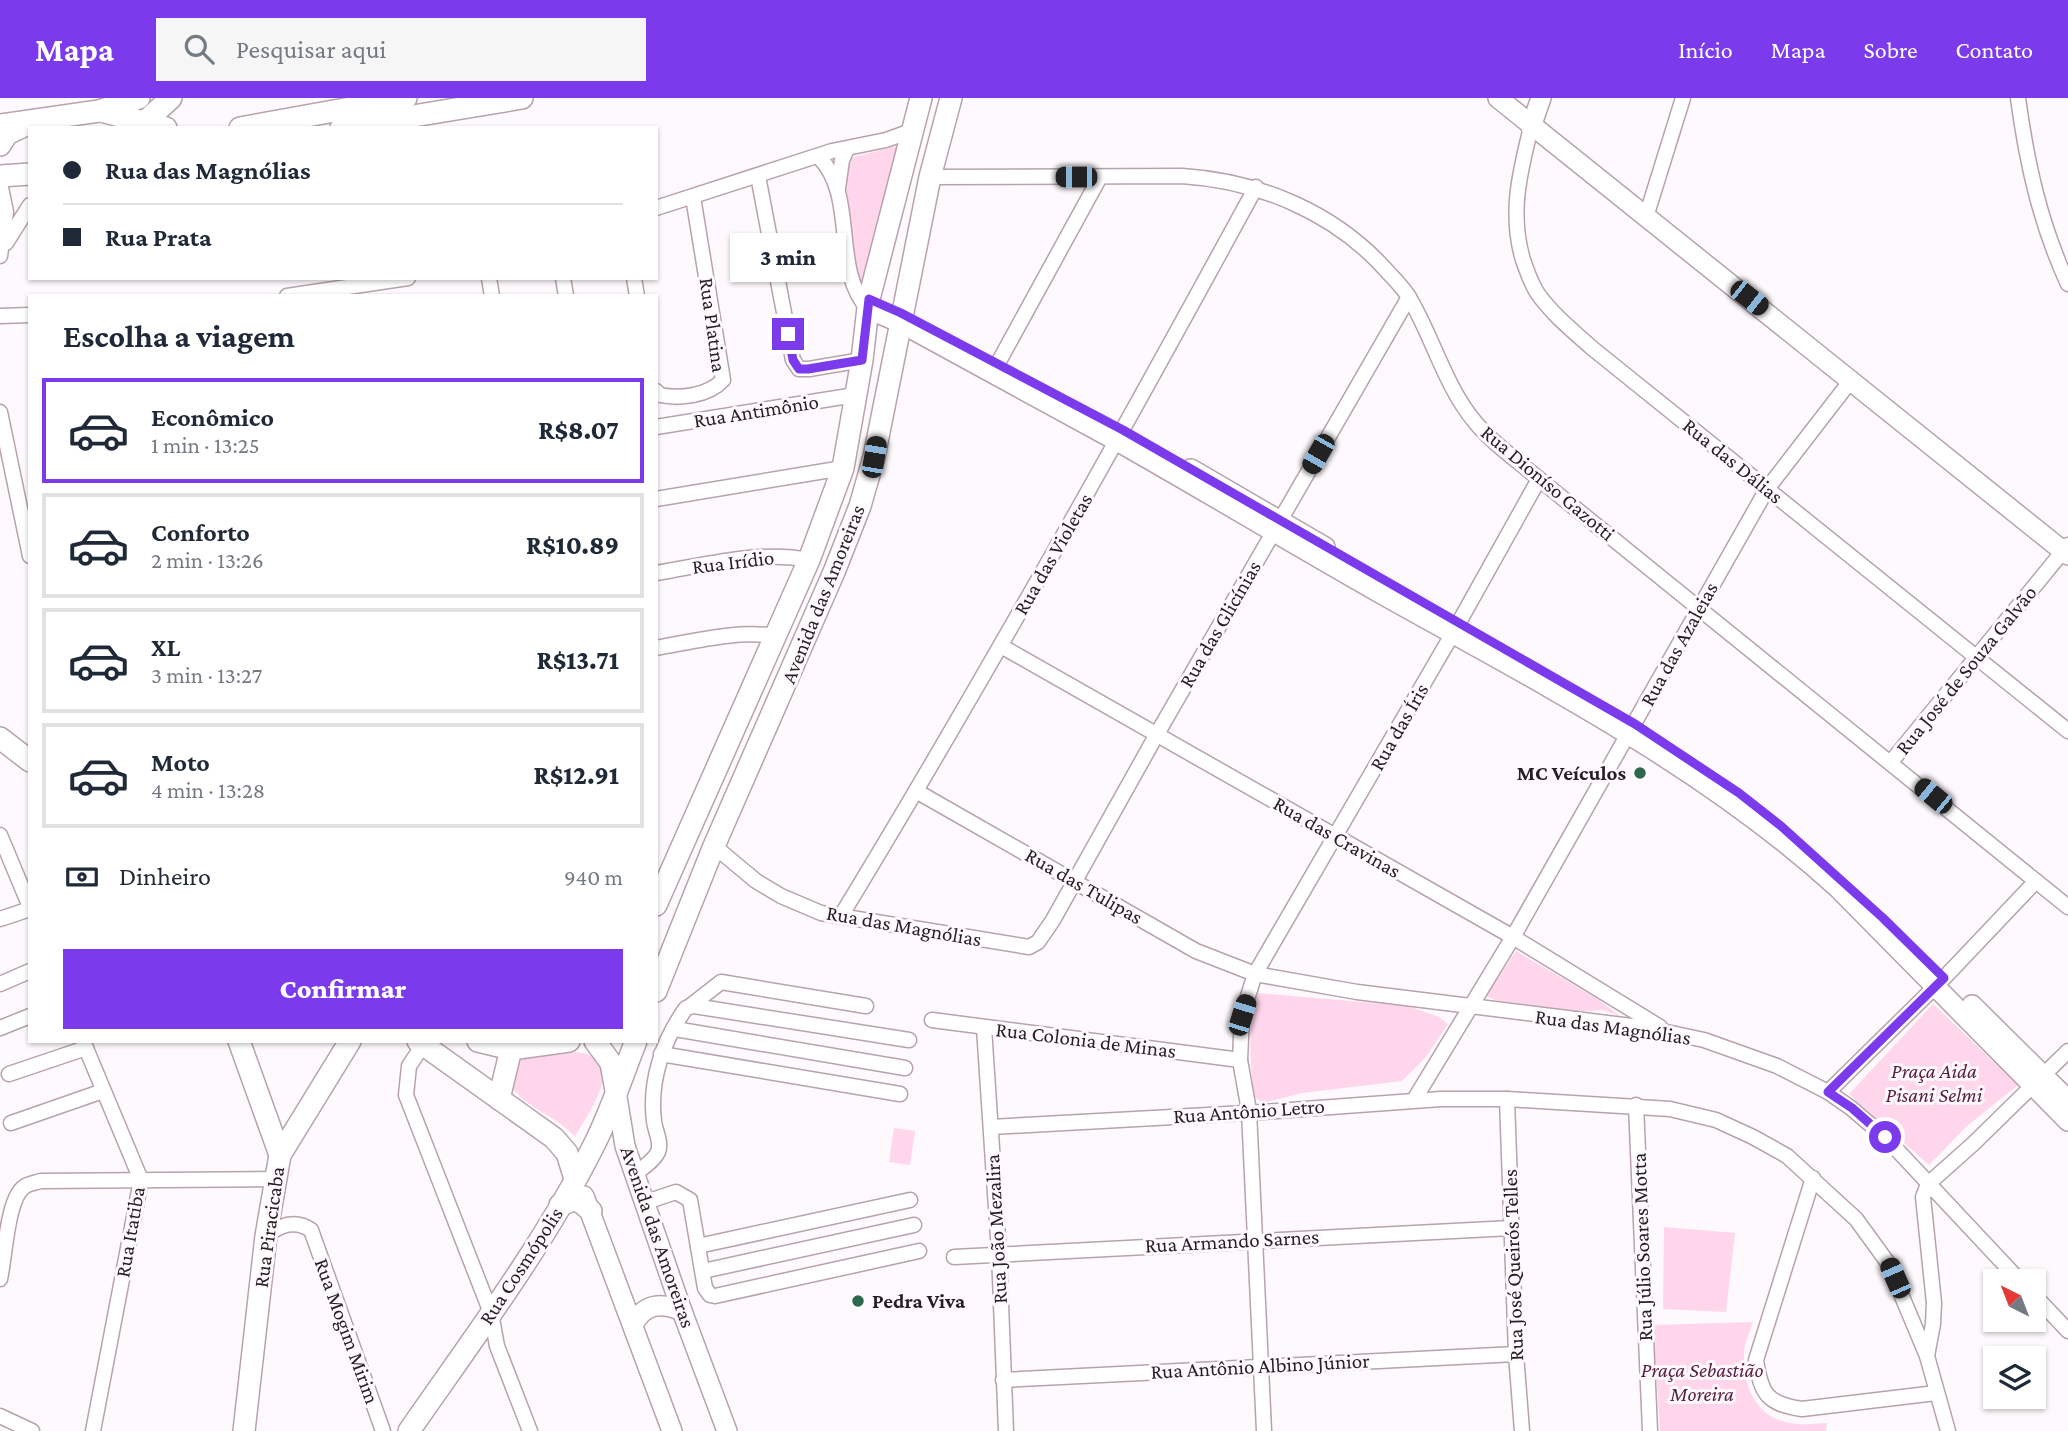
<!DOCTYPE html>
<html lang="pt">
<meta charset="utf-8">
<style>
body{margin:0;font-family:"Crimson Pro",serif;background:#f6f6f7;color:#1f2937;height:100vh;display:flex;flex-direction:column;font-size:26px;white-space:nowrap}
*{box-sizing:border-box;margin:0}
p{font-size:23px;color:#747a83}
.icon{flex:none;width:38px;height:38px;fill:none;stroke:currentColor;stroke-width:2;stroke-linecap:round;stroke-linejoin:round}
.map{position:relative;flex:1;overflow:hidden}
.details{position:absolute;left:28px;top:196px;width:630px;height:749px;display:flex;flex-direction:column;background:#fff;border-radius:0px;box-shadow:0 2px 5px #0004}
.details>*{flex:none}
.top-card{position:absolute;left:28px;top:28px;width:630px;height:154px;border-radius:0px;box-shadow:0 2px 5px #0004;display:grid;align-content:center;height:154px;padding:0 35px;background:#fff}
.needle{width:46px;rotate:318deg}
.buttons{position:absolute;left:1983px;top:1171px;display:grid;gap:14px}
.buttons a{display:grid;place-items:center;width:63px;height:63px;border-radius:0px;background:#fff;box-shadow:0 2px 5px #0004;font-size:35px}
.end{position:absolute;width:32px;height:32px;margin:-16px;border:9px solid #7c3aed;background:#fff;box-shadow:0 0 0 4px #fff}
.from{border-radius:50%}
.bubble{position:absolute;height:49px;border-radius:0px;background:#fff;box-shadow:0 2px 5px #0004;font-size:23px;font-weight:800;line-height:49px;text-align:center}
.car{position:absolute;width:21px;height:42px;margin:-21px -10px;border-radius:9px;box-shadow:0 0 5px 2px #0007;background:linear-gradient(#222 24%,#8ab4d8 0 40%,#222 0 76%,#8ab4d8 0 86%,#222 0)}
.top-card b{display:flex;align-items:center;gap:24px;height:66px;font-size:26px}
.top-card b+b{border-top:2px solid #e0e1e3}
.top-card i{width:18px;height:18px;background:#1f2937}
ul{padding:0;list-style:none}
li{display:flex;align-items:center;gap:21px;height:105px;margin:0 14px 10px;padding:0 21px;border:4px solid #e0e1e3;border-radius:0px}
li div{flex:1}
li b{display:block;font-size:26px}
li em{font-style:normal;font-weight:800}
li.on{border-color:#7c3aed}
li>.icon{width:63px;height:63px;stroke-width:1.5}
h2{padding:0 35px;font-size:32px;line-height:84px}
.pay{display:flex;align-items:center;gap:18px;height:77px;padding:0 35px;font-size:26px}
.pay p{margin-inline-start:auto}
.primary-button{display:flex;gap:14px;margin-top:auto;padding:14px 35px}
.primary-button a{flex:1;height:80px;border-radius:0px;background:#7c3aed;color:#fff;font-size:28px;font-weight:800;line-height:80px;text-align:center}
header{display:flex;align-items:center;gap:42px;box-sizing:border-box;height:98px;padding:0 35px;background:#7c3aed;color:#fff}
header strong{font-size:33px}
nav{display:flex;gap:38px;margin-inline-start:auto;font-size:24px}
.search{width:490px;height:63px;background:#f6f6f7;display:flex;align-items:center;gap:18px;box-sizing:border-box;padding:0 24px;border-radius:0px;color:#747a83;font-size:26px}
.map>svg:first-child{display:block}
</style>
<header>
<strong>Mapa</strong>
<div class="search"><svg class="icon" aria-label="search" viewBox="0 0 24 24"><circle cx="10" cy="10" r="6"/><path d="M15 15l6 6"/></svg>Pesquisar aqui</div>
<nav><a>Início</a><a>Mapa</a><a>Sobre</a><a>Contato</a></nav>
</header>
<div class="map">
<svg width="2068" height="1333" viewBox="0 0 2068 1333">
<rect width="100%" height="100%" fill="#fef9fc"/>
<g fill="#ffd6eb">
<path d="M898,48L865,203L849,154L843,73L853,59Z"/>
<path d="M1516,853L1596,900L1620,918L1603,912L1579,914L1495,902L1486,898Z"/>
<path d="M1258,895L1408,908L1439,919L1448,926L1425,960L1402,983L1302,995L1263,1005L1254,999C1250,964 1247,928 1258,895Z"/>
<path d="M1933,906L2018,987L1967,1028L1929,1067L1849,996Z"/>
<path d="M578,954C629,962 588,1015 575,1039C559,1019 523,1009 511,987L518,964L522,961Z"/>
<path d="M894,1030L915,1033L910,1067L889,1064Z"/>
<path d="M1664,1129L1735,1135L1726,1214L1663,1211Z"/>
<path d="M1753,1224C1750,1234 1744,1246 1744,1256C1743,1293 1759,1324 1799,1326C1808,1327 1818,1325 1827,1325L1826,1333H1660L1653,1227Z"/>
</g>
<g fill="none" stroke-linecap="round" stroke-linejoin="round">
<defs>
<g id="street">
<path d="M2018,0C2027,66 2040,125 2068,186"/>
<path d="M1531,29C1520,74 1509,115 1523,162C1527,173 1531,186 1538,196C1553,217 1573,233 1592,250L2068,633"/>
<path d="M819,59C858,99 831,170 868,211"/>
<path d="M758,78L793,262L799,271H809L862,262"/>
<path d="M930,79L1182,78C1259,83 1334,114 1386,172C1394,181 1404,190 1410,201C1433,240 1445,288 1475,324C1492,345 1518,363 1539,381L2068,809"/>
<path d="M0,85L6,114L0,158"/>
<path d="M838,90L842,62L847,51"/>
<path d="M656,110L832,53L886,42L911,33"/>
<path d="M1646,119L1683,0"/>
<path d="M6,145L30,107"/>
<path d="M489,180L492,198"/>
<path d="M563,180L566,198"/>
<path d="M634,180L637,198"/>
<path d="M287,198L408,180"/>
<path d="M0,218L30,217"/>
<path d="M992,276L1100,79"/>
<path d="M656,293L660,297C680,301 708,298 723,282L693,99"/>
<path d="M0,314L30,458"/>
<path d="M656,329L855,297"/>
<path d="M656,401L843,370"/>
<path d="M656,475C706,467 759,452 809,462"/>
<path d="M1001,548L1513,839L1660,929"/>
<path d="M656,550C696,543 736,532 776,538"/>
<path d="M1891,664L2068,447"/>
<path d="M916,693L1196,853L1255,876L1357,894L1648,930L1704,942L1777,968L1828,994L1851,1010L1885,1039L2020,1183"/>
<path d="M0,737L30,809"/>
<path d="M714,748L756,783L781,798L821,815L1029,849L1038,844L1053,822L1157,636L1409,199"/>
<path d="M841,818C986,579 1122,335 1256,89"/>
<path d="M0,821L30,811"/>
<path d="M0,886L30,873"/>
<path d="M689,909L721,884L866,908"/>
<path d="M932,922L1240,962"/>
<path d="M0,930L30,918"/>
<path d="M984,930L999,1155L1006,1333"/>
<path d="M675,931L905,970"/>
<path d="M83,943L141,1082L93,1333"/>
<path d="M423,947L409,968L406,997L491,1215L497,1248L530,1333"/>
<path d="M661,956L900,996"/>
<path d="M9,976L86,950"/>
<path d="M1828,994L1944,880L2036,783"/>
<path d="M1507,1001L1516,1256L1522,1333"/>
<path d="M1414,1002L1513,839L1767,391L1852,281"/>
<path d="M1636,1007L1650,1333"/>
<path d="M11,1025L103,993"/>
<path d="M991,1029L1263,1014L1441,1001H1507L1670,1011L1716,1022L1753,1039L1787,1058L1856,1121L1888,1165L1927,1258"/>
<path d="M635,1076C642,1070 654,1063 658,1054C662,1044 655,1033 654,1023C649,983 663,942 686,910L694,908L909,942"/>
<path d="M1813,1080L1756,1262C1761,1296 1767,1306 1802,1311L1936,1295"/>
<path d="M646,1104L676,1094L690,1102L705,1190L710,1197L715,1198L919,1153"/>
<path d="M266,1138C280,1127 295,1121 311,1132L383,1333"/>
<path d="M698,1148L910,1102"/>
<path d="M954,1159L1511,1130"/>
<path d="M703,1173L914,1127"/>
<path d="M0,1181C5,1160 7,1101 24,1089C29,1085 35,1085 41,1083L274,1081"/>
<path d="M2034,1197L2068,1233"/>
<path d="M1003,1282L1516,1256"/>
<path d="M0,1318L32,1333"/>
<path d="M1264,1333L1249,1013L1240,962L1242,917L1255,876L1453,535L1539,381"/>
<path d="M1948,1333L1927,1258L1933,1226L1934,1205L1923,1099L1928,1086L1973,1046L2068,953"/>
</g>
<g id="secondary">
<path d="M1498,0L2068,457"/>
<path d="M1531,29L1541,0"/>
<path d="M868,211L899,224C971,264 1045,303 1117,343C1207,394 1295,447 1385,498C1541,585 1705,669 1838,790L2068,1023"/>
<path d="M1191,371L1325,449"/>
<path d="M1972,907L2068,1002"/>
<path d="M616,993L625,1048L682,1213L727,1333"/>
<path d="M584,1098L672,1333"/>
<path d="M633,1227C644,1205 662,1204 682,1213"/>
</g>
<g id="primary">
<path d="M101,13L166,30"/>
<path d="M0,27L99,13L139,0"/>
<path d="M138,30L171,0"/>
<path d="M240,30L406,0"/>
<path d="M341,30L522,0"/>
<path d="M0,47L7,36L26,27"/>
<path d="M0,78L30,76"/>
<path d="M0,640L30,663"/>
<path d="M656,807L809,462L843,370L862,262L869,201L921,0"/>
<path d="M656,893L714,748L834,474L860,408L874,359L930,79L951,0"/>
<path d="M239,943L280,1057"/>
<path d="M418,943L554,1040L567,1055L575,1081"/>
<path d="M478,943L511,951L569,943"/>
<path d="M595,943L611,965L616,993"/>
<path d="M499,1001L511,951"/>
<path d="M560,1107L577,1101L591,1113"/>
<path d="M244,1333L266,1138L280,1057L350,943"/>
<path d="M409,1333C472,1242 544,1147 594,1047C611,1014 622,978 636,943"/>
</g>
</defs>
<use href="#street" stroke="#b7a2ad" stroke-width="17"/>
<use href="#secondary" stroke="#b7a2ad" stroke-width="22"/>
<use href="#primary" stroke="#b7a2ad" stroke-width="24"/>
<use href="#street" stroke="#fff" stroke-width="14"/>
<use href="#secondary" stroke="#fff" stroke-width="19"/>
<use href="#primary" stroke="#fff" stroke-width="21"/>
</g>
<g fill="none" stroke-linecap="round" stroke-linejoin="round">
<path stroke="#7c3aed" stroke-width="9" d="M788,236L793,262L799,271H808L862,262L869,201L901,215L1123,332L1635,626L1739,695L1781,728L1883,820L1944,880L1828,994L1852,1010L1885,1039"/>
</g>
<g fill="#2c6750" stroke="#fef9fc" stroke-width="2.5">
<circle cx="1640" cy="675" r="7"/>
<circle cx="858" cy="1203" r="7"/>
</g>
<g text-anchor="middle" stroke-width="6" stroke-linejoin="round" paint-order="stroke">
<g font-size="21" fill="#281f24" stroke="#fef9fc">
<text transform="translate(713 227) rotate(82)" y="7">Rua Platina</text>
<text transform="translate(756 313) rotate(-9)" y="7">Rua Antimônio</text>
<text transform="translate(1733 363) rotate(39)" y="7">Rua das Dálias</text>
<text transform="translate(1548 385) rotate(40)" y="7">Rua Dioníso Gazotti</text>
<text transform="translate(1053 456) rotate(-60)" y="7">Rua das Violetas</text>
<text transform="translate(733 464) rotate(-7)" y="7">Rua Irídio</text>
<text transform="translate(823 496) rotate(-68)" y="7">Avenida das Amoreiras</text>
<text transform="translate(1220 526) rotate(-60)" y="7">Rua das Glicínias</text>
<text transform="translate(1679 546) rotate(-61)" y="7">Rua das Azaleias</text>
<text transform="translate(1966 572) rotate(-51)" y="7">Rua José de Souza Galvão</text>
<text transform="translate(1399 629) rotate(-60)" y="7">Rua das Íris</text>
<text transform="translate(1337 739) rotate(30)" y="7">Rua das Cravinas</text>
<text transform="translate(1084 788) rotate(30)" y="7">Rua das Tulipas</text>
<text transform="translate(904 828) rotate(10)" y="7">Rua das Magnólias</text>
<text transform="translate(1613 929) rotate(8)" y="7">Rua das Magnólias</text>
<text transform="translate(1086 942) rotate(7)" y="7">Rua Colonia de Minas</text>
<text transform="translate(1249 1013) rotate(-4)" y="7">Rua Antônio Letro</text>
<text transform="translate(269 1129) rotate(-82)" y="7">Rua Piracicaba</text>
<text transform="translate(996 1131) rotate(-93)" y="7">Rua João Mezalira</text>
<text transform="translate(130 1134) rotate(-80)" y="7">Rua Itatiba</text>
<text transform="translate(658 1139) rotate(71)" y="7">Avenida das Amoreiras</text>
<text transform="translate(1232 1143) rotate(-3)" y="7">Rua Armando Sarnes</text>
<text transform="translate(1642 1149) rotate(-92)" y="7">Rua Júlio Soares Motta</text>
<text transform="translate(1513 1167) rotate(-92)" y="7">Rua José Queirós Telles</text>
<text transform="translate(521 1168) rotate(-57)" y="7">Rua Cosmópolis</text>
<text transform="translate(347 1233) rotate(70)" y="7">Rua Mogim Mirim</text>
<text transform="translate(1260 1268) rotate(-3)" y="7">Rua Antônio Albino Júnior</text>
</g>
<g font-size="21" font-weight="bold" fill="#281f24" stroke="#fef9fc" text-anchor="end">
<text x="1626" y="682">MC Veículos</text>
<text x="872" y="1210" text-anchor="start">Pedra Viva</text>
</g>
<g font-size="21" font-style="italic" fill="#591e43" stroke="#fef9fc">
<text x="1934" y="980">Praça Aida<tspan x="1934" dy="24">Pisani Selmi</tspan></text>
<text x="1702" y="1279">Praça Sebastião<tspan x="1702" dy="24">Moreira</tspan></text>
</g>
</g>
</svg>
<div class="buttons">
<a><svg class="needle" viewBox="-14 -14 28 28"><path d="M0-13l5 13h-10z" fill="#e53935"/><path d="M0 13l5-13h-10z" fill="#747a83"/></svg></a>
<a><svg class="icon" aria-label="layers" viewBox="0 0 24 24"><path d="M12 4l9 5-9 5-9-5zM3 14l9 5 9-5"/></svg></a>
</div>
<i class="end from" style="left:1885px;top:1039px"></i>
<i class="end" style="left:788px;top:236px"></i>
<div class="bubble" style="left:730px;top:135px;width:116px">3 min</div>
<i class="car" style="left:1076px;top:79px;rotate:270deg"></i>
<i class="car" style="left:1749px;top:200px;rotate:128deg"></i>
<i class="car" style="left:1318px;top:356px;rotate:210deg"></i>
<i class="car" style="left:874px;top:359px;rotate:10deg"></i>
<i class="car" style="left:1933px;top:698px;rotate:309deg"></i>
<i class="car" style="left:1242px;top:917px;rotate:17deg"></i>
<i class="car" style="left:1895px;top:1180px;rotate:336deg"></i>
<div class="top-card">
<b><i class="from"></i>Rua das Magnólias</b>
<b><i></i>Rua Prata</b>
</div>
<section class="details">
<h2>Escolha a viagem</h2>
<ul>
<li class="on"><svg class="icon" aria-label="car" viewBox="0 0 24 24"><path d="M5 17H2v-5l4-1 3-4h7l3 4 3 1v5h-3M9 17h6M6 11h13"/><circle cx="7" cy="17" r="2"/><circle cx="17" cy="17" r="2"/></svg><div><b>Econômico</b><p>1 min · 13:25</p></div><em>R$8.07</em></li>
<li><svg class="icon" aria-label="car" viewBox="0 0 24 24"><path d="M5 17H2v-5l4-1 3-4h7l3 4 3 1v5h-3M9 17h6M6 11h13"/><circle cx="7" cy="17" r="2"/><circle cx="17" cy="17" r="2"/></svg><div><b>Conforto</b><p>2 min · 13:26</p></div><em>R$10.89</em></li>
<li><svg class="icon" aria-label="car" viewBox="0 0 24 24"><path d="M5 17H2v-5l4-1 3-4h7l3 4 3 1v5h-3M9 17h6M6 11h13"/><circle cx="7" cy="17" r="2"/><circle cx="17" cy="17" r="2"/></svg><div><b>XL</b><p>3 min · 13:27</p></div><em>R$13.71</em></li>
<li><svg class="icon" aria-label="car" viewBox="0 0 24 24"><path d="M5 17H2v-5l4-1 3-4h7l3 4 3 1v5h-3M9 17h6M6 11h13"/><circle cx="7" cy="17" r="2"/><circle cx="17" cy="17" r="2"/></svg><div><b>Moto</b><p>4 min · 13:28</p></div><em>R$12.91</em></li>
</ul>
<div class="pay"><svg class="icon" aria-label="cash" viewBox="0 0 24 24"><path d="M3 7h18v10H3z"/><circle cx="12" cy="12" r="2"/></svg>Dinheiro<p>940 m</p></div>
<div class="primary-button"><a>Confirmar</a></div>
</section>
</div>
